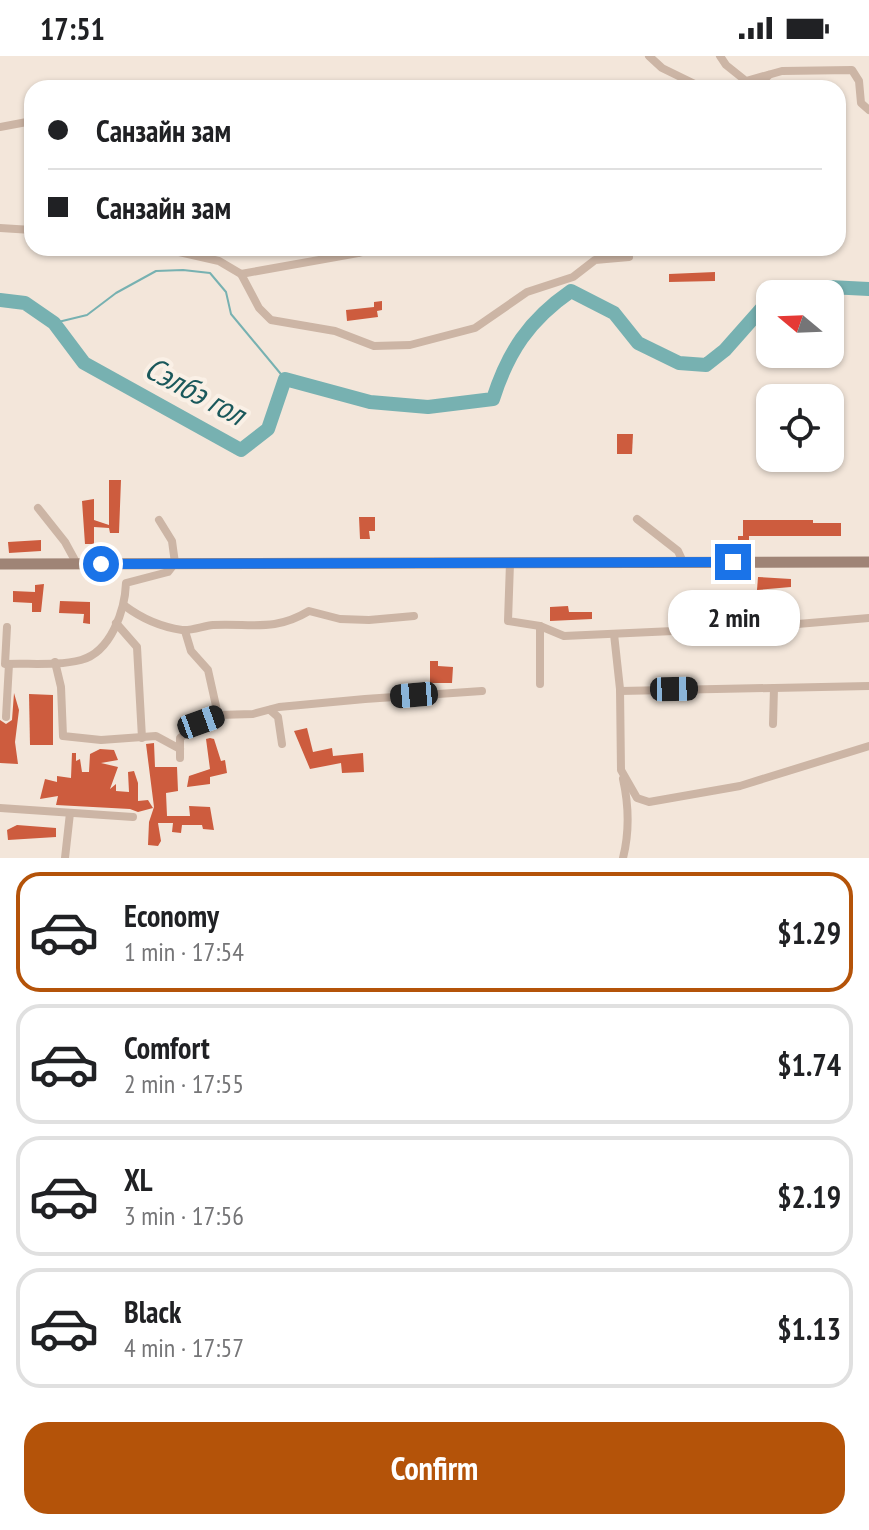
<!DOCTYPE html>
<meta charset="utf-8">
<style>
body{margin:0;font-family:"PT Sans Narrow",sans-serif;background:#f6f6f6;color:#202124;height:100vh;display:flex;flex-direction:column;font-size:30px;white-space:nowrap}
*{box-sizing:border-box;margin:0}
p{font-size:26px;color:#757577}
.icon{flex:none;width:44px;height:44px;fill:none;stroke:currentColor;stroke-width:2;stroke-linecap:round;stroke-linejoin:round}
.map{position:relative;height:802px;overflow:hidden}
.sheet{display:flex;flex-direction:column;background:#fff;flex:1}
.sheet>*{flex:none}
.guide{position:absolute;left:24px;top:24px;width:822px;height:176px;border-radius:24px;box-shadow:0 2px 6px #0004;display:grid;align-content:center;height:176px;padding:0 24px;background:#fff}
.needle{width:52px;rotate:289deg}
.fabs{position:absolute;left:756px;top:224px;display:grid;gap:16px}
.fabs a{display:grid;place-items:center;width:88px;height:88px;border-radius:16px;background:#fff;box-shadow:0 2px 6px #0004;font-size:40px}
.end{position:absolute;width:36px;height:36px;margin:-18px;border:10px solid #1a73e8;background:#fff;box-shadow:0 0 0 4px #fff}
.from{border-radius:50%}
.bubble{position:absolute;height:56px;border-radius:24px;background:#fff;box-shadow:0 2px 6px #0004;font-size:26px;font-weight:700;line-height:56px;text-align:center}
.car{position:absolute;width:24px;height:48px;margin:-24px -12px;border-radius:10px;box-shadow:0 0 6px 2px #0007;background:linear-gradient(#222 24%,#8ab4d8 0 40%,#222 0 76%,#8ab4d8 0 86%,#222 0)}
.guide b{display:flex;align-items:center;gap:28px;height:76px;font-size:30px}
.guide b+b{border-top:2px solid #e0e0e0}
.guide i{width:20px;height:20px;background:#202124}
ul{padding:14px 0 0;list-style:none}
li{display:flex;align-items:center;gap:24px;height:120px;margin:0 16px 12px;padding:0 8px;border:4px solid #e0e0e0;border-radius:24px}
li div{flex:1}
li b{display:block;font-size:30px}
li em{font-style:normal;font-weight:700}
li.selected{border-color:#b45309}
li>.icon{width:72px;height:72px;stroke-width:1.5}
.cta{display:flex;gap:16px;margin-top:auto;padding:16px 24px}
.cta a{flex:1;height:92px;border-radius:24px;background:#b45309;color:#fff;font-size:32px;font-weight:700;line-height:92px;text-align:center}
.status{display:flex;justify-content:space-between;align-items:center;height:56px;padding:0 40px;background:#fff;direction:ltr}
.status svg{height:22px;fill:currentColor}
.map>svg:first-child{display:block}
</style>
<div class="status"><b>17:51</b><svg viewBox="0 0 49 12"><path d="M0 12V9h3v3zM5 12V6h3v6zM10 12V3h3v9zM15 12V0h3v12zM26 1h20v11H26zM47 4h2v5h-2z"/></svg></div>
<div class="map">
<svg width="869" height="802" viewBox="0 0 869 802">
<rect width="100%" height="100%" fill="#f3e6da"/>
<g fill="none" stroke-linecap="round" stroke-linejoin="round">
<path stroke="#77b1b1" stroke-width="2" d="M54,267L87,259L116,237L156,215L183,214L210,217L226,236L231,258L285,323"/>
<g stroke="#77b1b1" stroke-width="14">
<path d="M797,238L829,231L869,233"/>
<path d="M0,244L25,247L54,267L84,307L241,394L268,373L285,323L370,346L428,351L493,343C508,296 529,264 571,235L614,257L638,287L679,307L706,309L725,294L764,250L770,248"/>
</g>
</g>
<g fill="#cd5c3e">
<path d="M715,216V225L669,226V218Z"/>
<path d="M382,245V254L377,255L378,261L347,265L346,254L374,251V246Z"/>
<path d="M617,378H633L632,398H617Z"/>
<path d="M109,424H121L119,477H110L109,472L94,471V488H85L82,445L94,443V464L109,469Z"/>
<path d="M359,461H375V475H369L370,483H360Z"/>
<path d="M743,464H813V467H841V480H749V488H738V480H743Z"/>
<path d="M41,484V495L9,497L8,486Z"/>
<path d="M758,521L791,523V531L757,534Z"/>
<path d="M44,528L41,556H32V547L13,546V535L35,536V529Z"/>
<path d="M60,545L90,546V568L83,567L84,558L59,557Z"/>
<path d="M568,550L569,556H592V563L550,565V551Z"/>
<path d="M430,605H438V610L453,611L452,627H430Z"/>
<path d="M14,637L19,654L15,686L18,708L0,707V664L6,668L12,664Z"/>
<path d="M29,638L53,639V689H30Z"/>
<path d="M307,672L313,696L332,692L333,700L363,697L364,716L342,717L341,707L310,713L294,675Z"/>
<path d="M210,682L214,683L221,705L225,704L227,717L210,721V728L187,731L189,720L210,713L206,683Z"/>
<path d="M154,687L155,711H177L178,735L166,737L167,760H190L189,750L210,751L214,774L203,773L202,769H182L181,777L172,776L173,767H158L161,785L158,790L148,789L149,766L154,751L146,688Z"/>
<path d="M100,693L114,694L118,704L101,707L118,711L110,733L116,728V735L129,736L128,716L134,715L138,727V745L148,744L153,752L138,756L130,753L56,749L58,740L40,743L45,723L57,726V720L71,722L72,697H76V705L80,703L82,716H89L90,698Z"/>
<path d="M17,769L56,772V781L8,784L7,774Z"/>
</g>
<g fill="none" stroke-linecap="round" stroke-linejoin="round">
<g stroke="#ccb5a5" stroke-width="8">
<path d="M649,0L662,12L703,32"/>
<path d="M720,0L726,9L746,25L782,15L852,14L859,25L861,47L869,54"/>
<path d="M756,32L769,19"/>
<path d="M0,71L32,65"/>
<path d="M0,172L32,174"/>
<path d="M161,192L219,205L241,218L358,197V192"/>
<path d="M358,197L378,192"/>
<path d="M241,218L259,252L271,264L335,275L374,290L410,289L475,272L527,236L573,221L595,204L629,201"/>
<path d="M38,452L65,486L77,508"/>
<path d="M637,463L678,495L683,506"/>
<path d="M510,507L508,565L540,570L564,580L761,571L869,562"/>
<path d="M125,550C141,562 162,571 182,574C192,575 203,570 213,569C252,567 274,576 309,555L340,563L369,564L414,560"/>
<path d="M116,567L137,591L142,682"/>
<path d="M540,570V628"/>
<path d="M7,571L5,608C29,607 58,610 81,604C111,596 125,554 126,527L168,516L175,507L172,485L159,464"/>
<path d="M185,575L191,595L208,614L218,659L253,658L279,651L365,643L482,635"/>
<path d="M614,578L620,633L621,714L637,742L649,746L740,730L869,690"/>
<path d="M55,606L61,631L63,680L101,684L156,680L180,693"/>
<path d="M620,635L869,630"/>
<path d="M270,654L278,661L282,688"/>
<path d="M6,661L9,608"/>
<path d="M773,668L774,632"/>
<path d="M180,702V682L201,666L218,659"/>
<path d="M623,723C629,750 630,774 623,802"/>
<path d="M0,752L133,761"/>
<path d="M65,802L70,757"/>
</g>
<path stroke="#9f8476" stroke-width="11" d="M0,508L869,506"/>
</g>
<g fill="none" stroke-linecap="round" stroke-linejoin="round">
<path stroke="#1a73e8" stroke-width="10" d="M101,508L733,506"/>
</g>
<g text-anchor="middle" stroke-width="8" stroke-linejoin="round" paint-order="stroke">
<g font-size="32" font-style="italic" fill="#1a585b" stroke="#faf0e6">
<text transform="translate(195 335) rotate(28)" y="11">Сэлбэ гол</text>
</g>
</g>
</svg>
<div class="fabs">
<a><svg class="needle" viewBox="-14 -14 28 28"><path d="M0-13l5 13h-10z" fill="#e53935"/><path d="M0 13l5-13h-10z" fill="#757577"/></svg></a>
<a><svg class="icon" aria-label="locate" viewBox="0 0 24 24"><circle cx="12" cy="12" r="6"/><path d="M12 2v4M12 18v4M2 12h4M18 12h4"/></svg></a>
</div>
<i class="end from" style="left:101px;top:508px"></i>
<i class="end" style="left:733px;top:506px"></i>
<div class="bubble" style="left:668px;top:534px;width:132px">2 min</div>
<i class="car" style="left:674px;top:633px;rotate:89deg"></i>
<i class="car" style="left:414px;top:639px;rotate:265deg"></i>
<i class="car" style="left:201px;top:666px;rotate:70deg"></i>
<div class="guide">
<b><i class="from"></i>Санзайн зам</b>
<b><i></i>Санзайн зам</b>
</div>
</div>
<section class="sheet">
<ul>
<li class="selected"><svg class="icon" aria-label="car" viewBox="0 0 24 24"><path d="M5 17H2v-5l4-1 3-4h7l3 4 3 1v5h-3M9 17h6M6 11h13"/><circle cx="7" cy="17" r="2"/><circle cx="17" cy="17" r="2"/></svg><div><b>Economy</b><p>1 min · 17:54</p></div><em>$1.29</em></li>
<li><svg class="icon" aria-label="car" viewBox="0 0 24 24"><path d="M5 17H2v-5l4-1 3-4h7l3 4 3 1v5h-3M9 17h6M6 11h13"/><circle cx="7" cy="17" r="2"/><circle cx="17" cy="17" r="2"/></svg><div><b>Comfort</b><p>2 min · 17:55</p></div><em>$1.74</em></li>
<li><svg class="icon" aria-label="car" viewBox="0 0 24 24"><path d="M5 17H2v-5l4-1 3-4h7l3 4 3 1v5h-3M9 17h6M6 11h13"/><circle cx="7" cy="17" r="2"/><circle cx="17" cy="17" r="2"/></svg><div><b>XL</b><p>3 min · 17:56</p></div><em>$2.19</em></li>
<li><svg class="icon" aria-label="car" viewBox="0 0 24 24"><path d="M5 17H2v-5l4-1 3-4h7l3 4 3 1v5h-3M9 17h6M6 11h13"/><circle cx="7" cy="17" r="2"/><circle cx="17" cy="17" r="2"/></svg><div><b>Black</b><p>4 min · 17:57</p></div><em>$1.13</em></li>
</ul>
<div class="cta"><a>Confirm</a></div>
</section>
